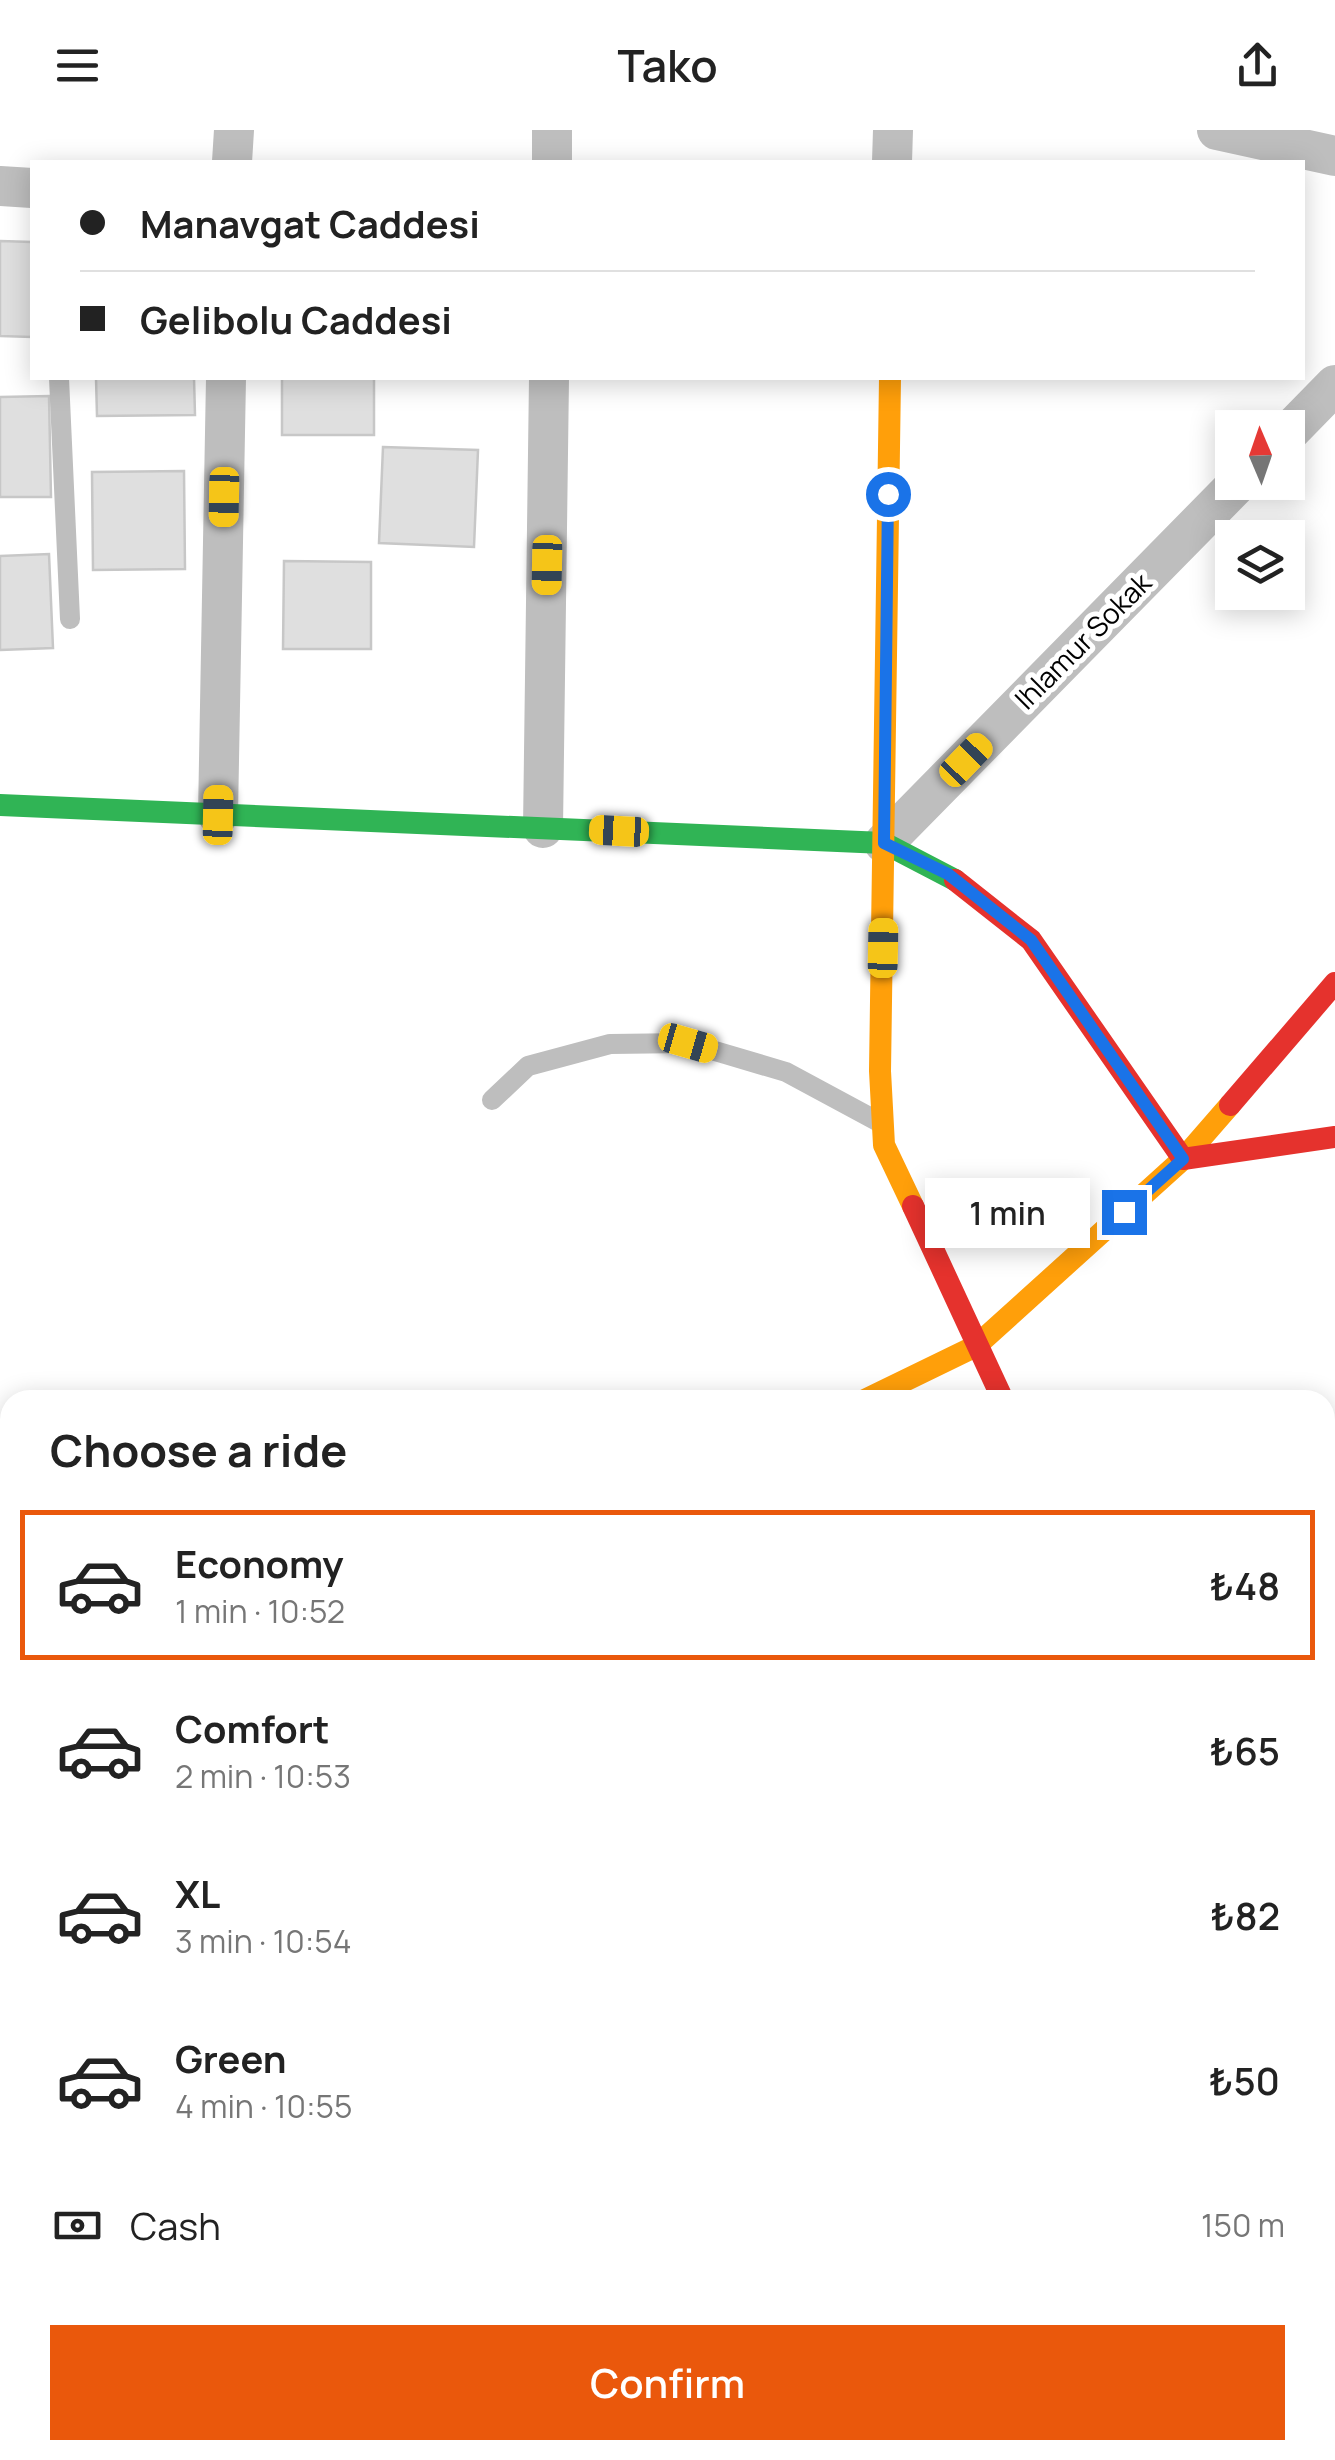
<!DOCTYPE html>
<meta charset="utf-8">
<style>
body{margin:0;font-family:Manrope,sans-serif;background:#f6f6f6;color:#222;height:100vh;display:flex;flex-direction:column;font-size:38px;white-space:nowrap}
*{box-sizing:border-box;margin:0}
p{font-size:32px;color:#767676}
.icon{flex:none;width:55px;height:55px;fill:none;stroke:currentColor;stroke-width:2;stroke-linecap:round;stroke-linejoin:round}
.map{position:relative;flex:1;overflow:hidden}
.details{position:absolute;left:0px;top:1260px;width:1335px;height:1070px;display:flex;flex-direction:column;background:#fff;border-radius:30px 30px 0 0;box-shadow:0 5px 25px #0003}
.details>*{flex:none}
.top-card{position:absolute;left:30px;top:30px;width:1275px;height:220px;border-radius:0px;box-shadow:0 5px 25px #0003;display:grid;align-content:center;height:220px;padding:0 50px;background:#fff}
.needle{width:65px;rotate:358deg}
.fabs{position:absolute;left:1215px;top:280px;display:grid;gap:20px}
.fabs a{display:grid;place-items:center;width:90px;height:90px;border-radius:0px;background:#fff;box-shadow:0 5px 25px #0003;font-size:50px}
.end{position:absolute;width:45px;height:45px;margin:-22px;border:12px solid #1a73e8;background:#fff;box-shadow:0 0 0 5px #fff}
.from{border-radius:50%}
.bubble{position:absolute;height:70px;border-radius:0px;background:#fff;box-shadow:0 5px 25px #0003;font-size:32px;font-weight:600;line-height:70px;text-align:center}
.car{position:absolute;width:30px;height:60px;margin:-30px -15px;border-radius:12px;box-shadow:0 0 8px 2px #0007;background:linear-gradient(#f5c518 24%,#345 0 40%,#f5c518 0 76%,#345 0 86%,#f5c518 0)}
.top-card b{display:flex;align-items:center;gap:35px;height:95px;font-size:38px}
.top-card b+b{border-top:2px solid #e0e0e0}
.top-card i{width:25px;height:25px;background:#222}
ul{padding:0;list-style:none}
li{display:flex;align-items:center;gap:30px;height:150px;margin:0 20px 15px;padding:0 30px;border:5px solid transparent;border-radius:0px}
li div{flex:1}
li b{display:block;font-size:38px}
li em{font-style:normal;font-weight:600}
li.current{border-color:#ea580c}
li>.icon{width:90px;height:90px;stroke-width:1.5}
h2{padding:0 50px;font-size:45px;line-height:120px}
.pay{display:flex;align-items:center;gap:25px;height:110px;padding:0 50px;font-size:38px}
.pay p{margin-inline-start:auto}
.button{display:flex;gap:20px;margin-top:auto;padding:20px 50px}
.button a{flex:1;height:115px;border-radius:0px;background:#ea580c;color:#fff;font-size:40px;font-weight:600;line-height:115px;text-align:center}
header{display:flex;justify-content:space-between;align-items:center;height:130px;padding:0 50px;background:#fff;font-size:45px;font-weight:600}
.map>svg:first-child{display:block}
</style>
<header><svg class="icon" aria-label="menu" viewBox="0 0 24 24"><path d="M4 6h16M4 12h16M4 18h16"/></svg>Tako<svg class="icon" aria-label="share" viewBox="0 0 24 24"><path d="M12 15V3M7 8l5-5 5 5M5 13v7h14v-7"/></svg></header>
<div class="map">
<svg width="1335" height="2330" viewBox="0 0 1335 2330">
<rect width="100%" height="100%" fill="#fff"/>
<g fill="#dfdfdf" stroke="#c7c7c7" stroke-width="2.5">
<path d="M0,111L32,112V207L0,206Z"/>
<path d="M96,248H194L195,285L97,286Z"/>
<rect x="282" y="248" width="92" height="57"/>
<path d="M49,266L51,367H0V267Z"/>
<path d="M383,317L478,320L474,417L379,413Z"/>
<path d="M184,341L185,439L93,440L92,342Z"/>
<path d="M49,424L53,518L0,520V426Z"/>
<path d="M284,431L371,432V519H283Z"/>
</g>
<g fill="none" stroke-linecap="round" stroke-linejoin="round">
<g stroke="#bebebe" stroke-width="20">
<path d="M59,248L70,489"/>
<path d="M492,970L528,936L610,914L688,913L786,942L877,991"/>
<path d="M0,2284L10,2282"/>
</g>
<g stroke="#bebebe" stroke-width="40">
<path d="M552,0V32"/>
<path d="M1217,0L1335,26"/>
<path d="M232,32L234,0"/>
<path d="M892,32L893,0"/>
<path d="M0,56L32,58"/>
<path d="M1288,303L1335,255"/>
<path d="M218,685L226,248"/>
<path d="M543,698L549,248"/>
<path d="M884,713L1239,352"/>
<path d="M1325,1565L1335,1555"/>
<path d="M1325,1886L1335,1878"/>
<path d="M1325,1942L1335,1952"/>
<path d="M369,2320L371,2330"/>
<path d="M1148,2330L1150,2320"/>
</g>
<g stroke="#30b455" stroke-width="22">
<path d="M0,675L884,713L955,750"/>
<path d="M0,1535L10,1532"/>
</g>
<g stroke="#ff9f0a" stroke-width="22">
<path d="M890,248L880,941L884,1015L913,1076"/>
<path d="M865,1270L976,1216L1183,1029L1230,975"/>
</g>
<g stroke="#e5322d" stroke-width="22">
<path d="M955,750L1031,810L1183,1029L1335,1007"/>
<path d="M1230,975L1335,853"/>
<path d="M913,1076L1003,1270"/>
</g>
</g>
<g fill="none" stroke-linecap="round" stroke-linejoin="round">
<path stroke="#1a73e8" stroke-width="12" d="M888,364L884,713L948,744L1031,810L1183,1029L1124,1082"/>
</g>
<g text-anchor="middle" stroke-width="10" stroke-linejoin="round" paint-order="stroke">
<g font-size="28" fill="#000" stroke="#fff">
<text transform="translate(1083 511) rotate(-45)" y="10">Ihlamur Sokak</text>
</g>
</g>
</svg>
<div class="fabs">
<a><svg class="needle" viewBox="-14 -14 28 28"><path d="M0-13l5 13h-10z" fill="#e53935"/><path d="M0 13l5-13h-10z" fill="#767676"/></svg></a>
<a><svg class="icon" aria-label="layers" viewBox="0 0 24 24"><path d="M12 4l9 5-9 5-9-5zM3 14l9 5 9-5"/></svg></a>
</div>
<i class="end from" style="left:888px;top:364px"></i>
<i class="end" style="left:1124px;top:1082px"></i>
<div class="bubble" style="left:925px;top:1048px;width:165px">1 min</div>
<i class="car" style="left:224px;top:367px;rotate:181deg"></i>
<i class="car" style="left:547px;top:435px;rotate:181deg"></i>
<i class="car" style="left:966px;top:630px;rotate:44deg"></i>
<i class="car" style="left:218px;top:685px;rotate:1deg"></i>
<i class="car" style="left:619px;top:701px;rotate:273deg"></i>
<i class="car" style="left:883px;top:818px;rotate:1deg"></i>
<i class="car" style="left:688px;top:913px;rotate:106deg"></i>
<div class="top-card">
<b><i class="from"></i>Manavgat Caddesi</b>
<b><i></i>Gelibolu Caddesi</b>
</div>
<section class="details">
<h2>Choose a ride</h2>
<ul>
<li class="current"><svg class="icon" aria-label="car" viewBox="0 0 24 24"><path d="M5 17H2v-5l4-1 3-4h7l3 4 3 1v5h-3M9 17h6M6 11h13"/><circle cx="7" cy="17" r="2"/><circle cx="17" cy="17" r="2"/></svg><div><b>Economy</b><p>1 min · 10:52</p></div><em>₺48</em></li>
<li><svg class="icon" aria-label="car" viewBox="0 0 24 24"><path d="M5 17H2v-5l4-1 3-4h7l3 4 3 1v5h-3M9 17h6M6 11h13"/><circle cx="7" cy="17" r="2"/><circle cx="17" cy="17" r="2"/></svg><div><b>Comfort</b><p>2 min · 10:53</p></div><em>₺65</em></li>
<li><svg class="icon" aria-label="car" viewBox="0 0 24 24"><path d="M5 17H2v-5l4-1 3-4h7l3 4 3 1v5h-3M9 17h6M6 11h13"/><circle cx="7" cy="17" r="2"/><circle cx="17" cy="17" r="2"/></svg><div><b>XL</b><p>3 min · 10:54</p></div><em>₺82</em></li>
<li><svg class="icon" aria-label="car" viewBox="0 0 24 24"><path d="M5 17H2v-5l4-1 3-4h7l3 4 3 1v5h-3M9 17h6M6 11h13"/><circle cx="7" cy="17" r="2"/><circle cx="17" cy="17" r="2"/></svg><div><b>Green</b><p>4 min · 10:55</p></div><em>₺50</em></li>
</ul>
<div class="pay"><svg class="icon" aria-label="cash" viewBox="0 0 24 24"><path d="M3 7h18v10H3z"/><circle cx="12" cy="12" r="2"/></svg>Cash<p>150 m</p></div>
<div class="button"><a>Confirm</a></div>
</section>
</div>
